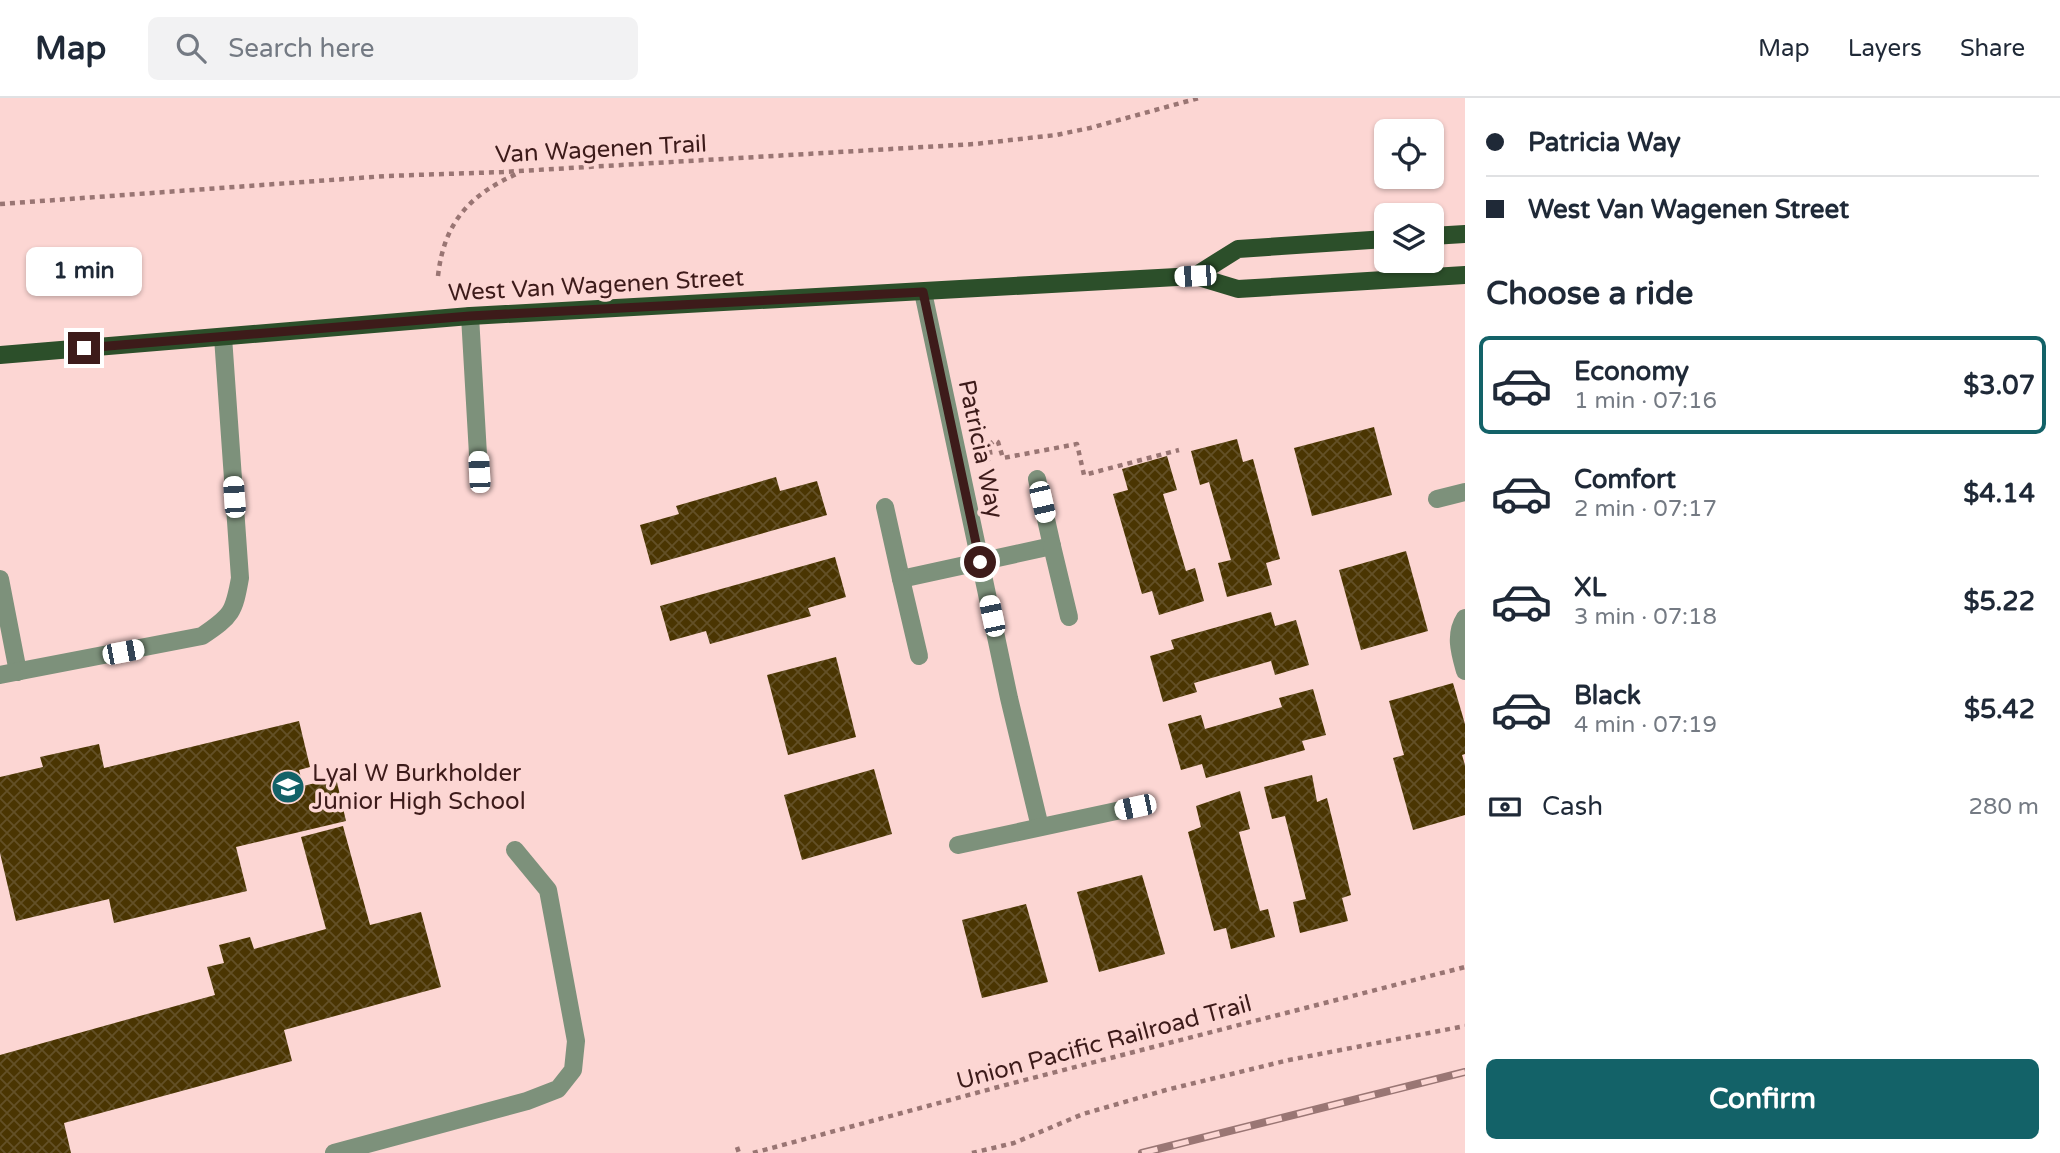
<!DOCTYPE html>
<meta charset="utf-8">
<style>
body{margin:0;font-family:"Varela Round",sans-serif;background:#f2f2f3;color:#1f2937;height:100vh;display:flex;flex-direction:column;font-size:26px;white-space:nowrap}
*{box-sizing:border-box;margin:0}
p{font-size:23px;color:#747a83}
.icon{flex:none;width:38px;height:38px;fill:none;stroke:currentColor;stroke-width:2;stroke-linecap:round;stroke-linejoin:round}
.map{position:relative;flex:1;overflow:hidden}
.side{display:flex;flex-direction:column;background:#fff;width:595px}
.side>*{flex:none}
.banner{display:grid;align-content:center;height:154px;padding:0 21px;background:#fff}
.buttons{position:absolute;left:1374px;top:21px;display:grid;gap:14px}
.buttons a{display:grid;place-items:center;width:70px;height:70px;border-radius:10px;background:#fff;box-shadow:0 2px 5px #0004;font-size:35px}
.end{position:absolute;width:32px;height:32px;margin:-16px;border:9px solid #3d1b1a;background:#fff;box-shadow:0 0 0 4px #fff}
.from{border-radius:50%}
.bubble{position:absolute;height:49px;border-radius:10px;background:#fff;box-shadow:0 2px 5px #0004;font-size:23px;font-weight:800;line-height:49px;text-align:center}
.car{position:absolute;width:21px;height:42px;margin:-21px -10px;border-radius:9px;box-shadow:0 0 5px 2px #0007;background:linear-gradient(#fff 24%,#345 0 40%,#fff 0 76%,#345 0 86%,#fff 0)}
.banner b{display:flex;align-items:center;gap:24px;height:66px;font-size:26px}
.banner b+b{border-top:2px solid #e0e1e3}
.banner i{width:18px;height:18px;background:#1f2937}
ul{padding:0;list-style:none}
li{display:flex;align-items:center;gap:21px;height:98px;margin:0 14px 10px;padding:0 7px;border:4px solid transparent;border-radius:10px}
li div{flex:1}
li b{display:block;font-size:26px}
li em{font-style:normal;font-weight:800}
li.selected{border-color:#136268}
li>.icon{width:63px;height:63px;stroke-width:1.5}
h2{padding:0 21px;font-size:32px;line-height:84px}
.pay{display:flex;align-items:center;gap:18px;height:77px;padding:0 21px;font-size:26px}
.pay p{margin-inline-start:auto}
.cta{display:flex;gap:14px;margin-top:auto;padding:14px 21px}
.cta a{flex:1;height:80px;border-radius:10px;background:#136268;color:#fff;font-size:28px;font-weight:800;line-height:80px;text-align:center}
header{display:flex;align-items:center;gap:42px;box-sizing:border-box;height:98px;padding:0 35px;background:#fff;border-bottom:2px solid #e0e1e3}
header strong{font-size:33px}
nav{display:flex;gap:38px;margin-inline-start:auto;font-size:24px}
.search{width:490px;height:63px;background:#f2f2f3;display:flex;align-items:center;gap:18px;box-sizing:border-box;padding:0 24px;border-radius:10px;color:#747a83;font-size:26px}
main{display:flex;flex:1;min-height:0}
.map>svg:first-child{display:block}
</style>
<header>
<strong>Map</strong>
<div class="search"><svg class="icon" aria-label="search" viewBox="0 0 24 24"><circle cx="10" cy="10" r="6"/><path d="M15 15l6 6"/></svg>Search here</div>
<nav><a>Map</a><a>Layers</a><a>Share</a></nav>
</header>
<main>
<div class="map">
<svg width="1465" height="1055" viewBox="0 0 1465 1055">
<defs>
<pattern id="building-cross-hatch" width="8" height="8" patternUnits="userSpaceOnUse" patternTransform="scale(1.75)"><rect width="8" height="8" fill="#4a3502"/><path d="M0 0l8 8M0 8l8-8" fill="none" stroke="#635027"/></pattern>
</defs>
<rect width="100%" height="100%" fill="#fcd6d3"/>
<g fill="url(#building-cross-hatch)">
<path d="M1374,329L1392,397L1312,418L1294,350Z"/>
<path d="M1237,341L1243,364L1253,361L1280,461L1266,465L1272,487L1227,499L1218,465L1231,462L1209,384L1200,387L1191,353Z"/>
<path d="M1167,358L1177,392L1163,396L1186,473L1195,470L1204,503L1159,517L1152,493L1142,496L1113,396L1128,392L1122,371Z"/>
<path d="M776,379L780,393L817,383L827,417L651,467L640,427L679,416L676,408Z"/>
<path d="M1406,453L1428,533L1361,552L1339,472Z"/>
<path d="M835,459L846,499L808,510L811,518L710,546L706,533L670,543L660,508Z"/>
<path d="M1271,514L1275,528L1296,522L1309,567L1275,577L1271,563L1194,585L1197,594L1163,604L1150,558L1174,551L1171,542Z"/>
<path d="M836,559L856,639L788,657L767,577Z"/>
<path d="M1453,585L1465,626V656L1462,657L1465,667V717L1413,732L1393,660L1404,657L1389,603Z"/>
<path d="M1313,591L1326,637L1302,643L1305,652L1206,680L1202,666L1181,672L1168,626L1201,617L1205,631L1282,609L1279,600Z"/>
<path d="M299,623L310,669L299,672L303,688L336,680L346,723L236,749L247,793L114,825L109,801L16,823L0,755V679L43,669L40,659L99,646L104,670Z"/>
<path d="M874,671L892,736L802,762L784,697Z"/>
<path d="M1312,677L1317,704L1327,700L1351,797L1342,800L1348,823L1300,835L1293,804L1306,801L1285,718L1272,721L1264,689Z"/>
<path d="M1240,693L1250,731L1239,734L1260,813L1268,811L1275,839L1231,851L1226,830L1214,833L1188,734L1201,729L1196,708Z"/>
<path d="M343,728L370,827L421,814L441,889L284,932L292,963L64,1025L71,1055H0V957L215,897L207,869L224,865L219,847L250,839L254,851L326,831L301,739Z"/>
<path d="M1142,777L1165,856L1099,874L1077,794Z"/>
<path d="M1026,806L1048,884L982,900L962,822Z"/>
</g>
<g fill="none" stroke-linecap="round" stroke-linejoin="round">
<g stroke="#997573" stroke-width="4.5" stroke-dasharray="5 5" stroke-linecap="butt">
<path d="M0,106L386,78L503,74L975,46L1056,37L1090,30L1199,0"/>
<path d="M438,178C444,124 470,96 519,75"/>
<path d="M985,363L991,360L989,347L995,342L998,344L1003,360L1077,346L1084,377L1179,352"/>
<path d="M737,1049L739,1055"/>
<path d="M753,1055L1013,985L1465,869"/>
<path d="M972,1055L1014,1045L1083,1016L1166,992L1289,962L1465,928"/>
</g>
<g stroke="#7d917b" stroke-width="18">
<path d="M923,194L1009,600L1040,729"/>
<path d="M470,218L479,374"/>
<path d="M1437,401L1465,394"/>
<path d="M885,409L901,481L1052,448L1037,381"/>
<path d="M1052,448L1069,519"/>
<path d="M0,481L18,574"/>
<path d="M901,481L919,558"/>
<path d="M1465,520C1454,537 1460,555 1465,573"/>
<path d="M0,577L202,538C232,518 234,514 240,480L223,239"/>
<path d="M958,747L1135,709"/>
<path d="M334,1055L527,1003L558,991L573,972L576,943L548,792L515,752"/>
</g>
<g stroke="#2c4f2a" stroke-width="18">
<path d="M1432,138L1465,136"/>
<path d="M1195,178L1238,151L1386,141"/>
<path d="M0,257L470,218L1195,178L1238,191L1465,177"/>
</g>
<defs>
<path id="rail" d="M1142,1055L1465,974"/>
</defs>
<use href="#rail" stroke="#9a7674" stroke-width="8"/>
<use href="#rail" stroke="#fcd6d3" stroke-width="5" stroke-dasharray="16" stroke-linecap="butt"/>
</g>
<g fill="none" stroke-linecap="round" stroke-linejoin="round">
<path stroke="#3d1b1a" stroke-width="9" d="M84,250L470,218L923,194L980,464"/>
</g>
<defs>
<symbol id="school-disc" viewBox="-11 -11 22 22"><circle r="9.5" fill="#136268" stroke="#fcd6d3"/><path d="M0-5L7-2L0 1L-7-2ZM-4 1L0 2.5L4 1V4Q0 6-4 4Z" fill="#fff"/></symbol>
</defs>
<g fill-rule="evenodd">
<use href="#school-disc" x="269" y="670" width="38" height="38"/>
</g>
<g text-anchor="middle" stroke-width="7" stroke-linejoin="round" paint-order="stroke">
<g font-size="24" fill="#3d1b1a" stroke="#fcd6d3">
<text transform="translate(601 51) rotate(-3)" y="8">Van Wagenen Trail</text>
<text transform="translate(596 187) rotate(-3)" y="8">West Van Wagenen Street</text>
<text transform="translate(981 351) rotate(78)" y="8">Patricia Way</text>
<text transform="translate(1104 944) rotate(-15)" y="8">Union Pacific Railroad Trail</text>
</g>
<g font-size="24" fill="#3d1b1a" stroke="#fcd6d3" text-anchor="start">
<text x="312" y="683">Lyal W Burkholder<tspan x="312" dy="28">Junior High School</tspan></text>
</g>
</g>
</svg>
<div class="buttons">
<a><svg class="icon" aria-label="locate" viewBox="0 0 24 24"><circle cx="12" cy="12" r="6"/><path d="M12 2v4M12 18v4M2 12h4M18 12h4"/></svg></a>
<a><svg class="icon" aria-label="layers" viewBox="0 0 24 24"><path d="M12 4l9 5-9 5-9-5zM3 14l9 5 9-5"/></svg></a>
</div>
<i class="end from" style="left:980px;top:464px"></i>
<i class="end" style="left:84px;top:250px"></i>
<div class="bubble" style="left:26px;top:149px;width:116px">1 min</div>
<i class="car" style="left:1195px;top:178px;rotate:267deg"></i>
<i class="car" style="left:479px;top:374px;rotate:357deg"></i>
<i class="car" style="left:234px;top:399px;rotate:356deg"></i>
<i class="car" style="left:1042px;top:404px;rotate:167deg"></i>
<i class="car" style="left:992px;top:518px;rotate:348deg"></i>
<i class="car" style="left:123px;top:554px;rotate:79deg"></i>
<i class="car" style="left:1135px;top:709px;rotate:258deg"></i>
</div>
<section class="side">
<div class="banner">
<b><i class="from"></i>Patricia Way</b>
<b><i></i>West Van Wagenen Street</b>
</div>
<h2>Choose a ride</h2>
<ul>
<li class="selected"><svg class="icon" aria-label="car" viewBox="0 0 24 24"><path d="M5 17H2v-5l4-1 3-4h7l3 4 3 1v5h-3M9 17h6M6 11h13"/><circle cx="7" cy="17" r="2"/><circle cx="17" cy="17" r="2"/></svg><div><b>Economy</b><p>1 min · 07:16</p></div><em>$3.07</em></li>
<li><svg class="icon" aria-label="car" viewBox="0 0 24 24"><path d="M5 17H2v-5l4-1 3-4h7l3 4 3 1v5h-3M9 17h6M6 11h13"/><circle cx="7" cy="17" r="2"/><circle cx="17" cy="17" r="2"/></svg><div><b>Comfort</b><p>2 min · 07:17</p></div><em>$4.14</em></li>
<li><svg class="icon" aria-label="car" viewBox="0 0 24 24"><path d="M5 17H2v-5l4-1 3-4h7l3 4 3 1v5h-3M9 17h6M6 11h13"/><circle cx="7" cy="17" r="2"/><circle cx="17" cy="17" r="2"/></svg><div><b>XL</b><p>3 min · 07:18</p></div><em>$5.22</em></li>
<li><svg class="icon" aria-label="car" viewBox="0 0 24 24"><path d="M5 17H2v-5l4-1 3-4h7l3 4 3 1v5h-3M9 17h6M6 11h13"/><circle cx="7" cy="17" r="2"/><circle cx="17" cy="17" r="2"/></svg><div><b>Black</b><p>4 min · 07:19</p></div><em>$5.42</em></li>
</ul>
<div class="pay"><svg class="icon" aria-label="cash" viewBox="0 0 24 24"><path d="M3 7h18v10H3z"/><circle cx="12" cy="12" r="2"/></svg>Cash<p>280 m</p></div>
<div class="cta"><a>Confirm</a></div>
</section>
</main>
